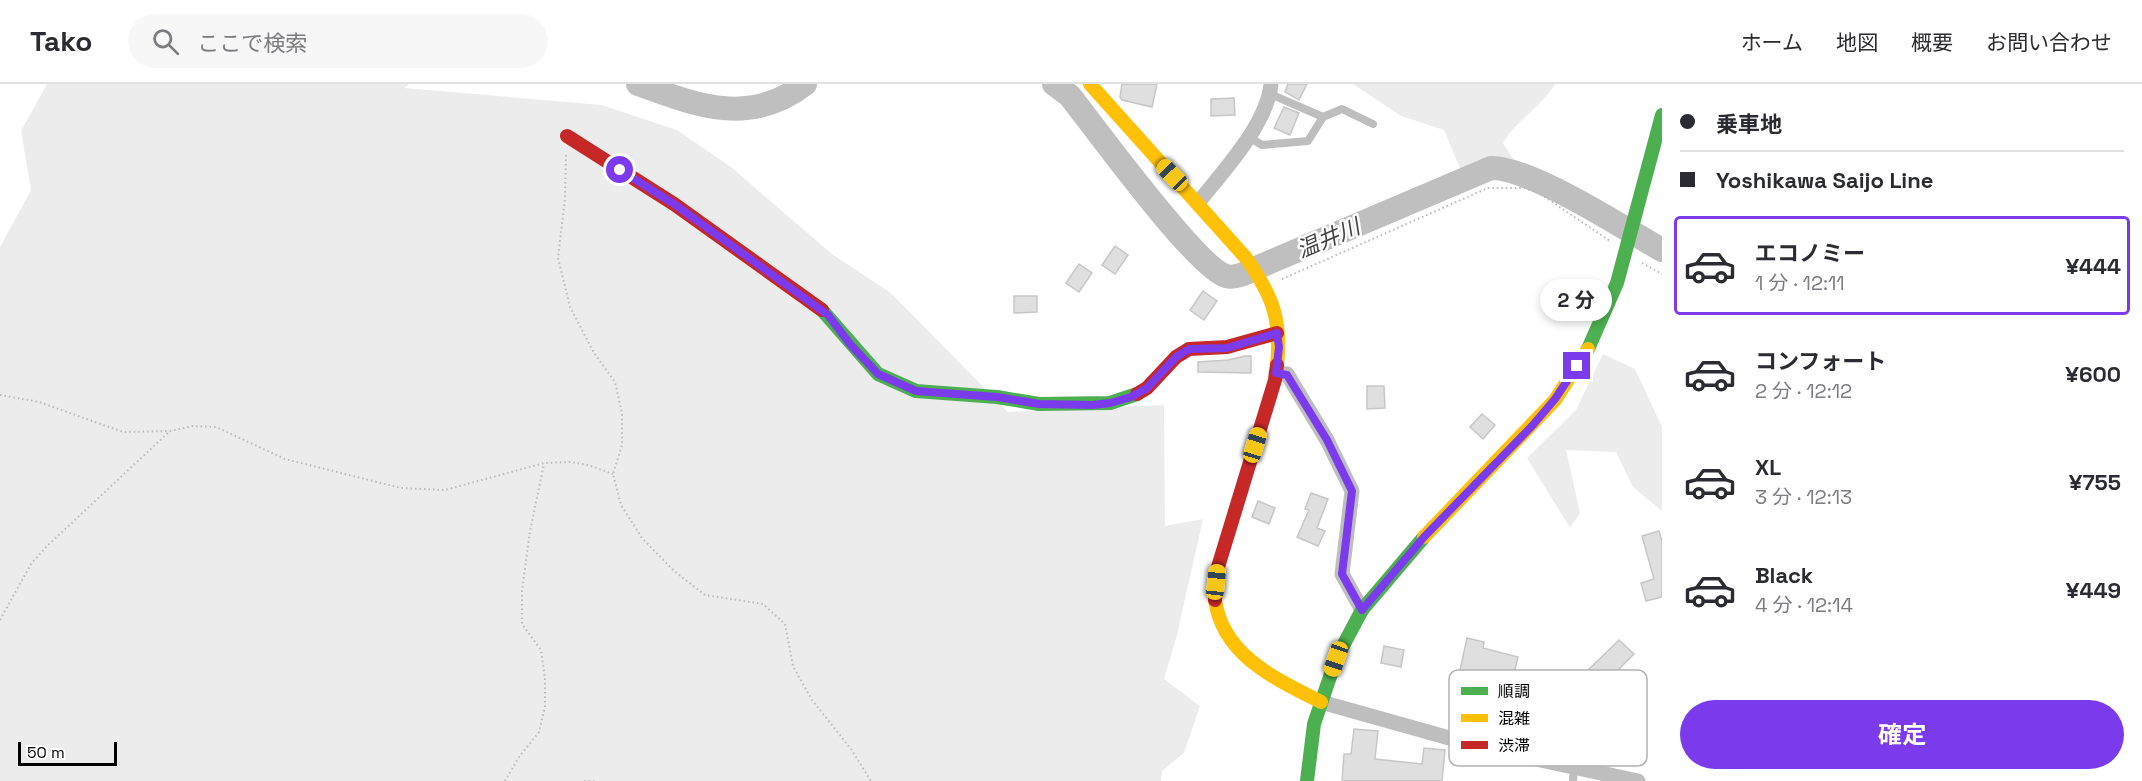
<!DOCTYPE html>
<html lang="ja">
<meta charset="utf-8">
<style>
body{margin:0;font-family:"Space Grotesk","Noto Sans JP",sans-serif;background:#f7f7f7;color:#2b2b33;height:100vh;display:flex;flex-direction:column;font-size:22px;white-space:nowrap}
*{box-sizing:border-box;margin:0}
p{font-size:20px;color:#7c7c81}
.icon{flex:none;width:33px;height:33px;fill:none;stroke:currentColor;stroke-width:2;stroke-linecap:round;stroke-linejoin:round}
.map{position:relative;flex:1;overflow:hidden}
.panel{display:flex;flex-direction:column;background:#fff;width:480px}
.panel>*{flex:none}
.banner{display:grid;align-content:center;height:132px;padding:0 18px;background:#fff}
.scale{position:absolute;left:18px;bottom:15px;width:99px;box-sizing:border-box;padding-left:6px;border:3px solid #000;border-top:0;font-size:16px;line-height:21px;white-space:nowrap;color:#000;-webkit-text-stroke:4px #fff;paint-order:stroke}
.end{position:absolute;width:27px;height:27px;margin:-14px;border:8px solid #7c3aed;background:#fff;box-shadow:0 0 0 3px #fff}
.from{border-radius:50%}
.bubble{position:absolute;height:42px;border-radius:21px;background:#fff;box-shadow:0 3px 9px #0003;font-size:20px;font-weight:700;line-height:42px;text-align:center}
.car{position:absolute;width:18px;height:36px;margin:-18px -9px;border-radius:8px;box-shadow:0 0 4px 2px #0007;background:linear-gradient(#f5c518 24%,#345 0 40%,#f5c518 0 76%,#345 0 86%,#f5c518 0)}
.banner b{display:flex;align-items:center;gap:21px;height:57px;font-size:22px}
.banner b+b{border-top:2px solid #e1e1e2}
.banner i{width:15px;height:15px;background:#2b2b33}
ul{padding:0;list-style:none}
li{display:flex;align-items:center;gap:18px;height:99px;margin:0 12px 9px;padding:0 6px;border:3px solid transparent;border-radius:6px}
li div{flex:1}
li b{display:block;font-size:22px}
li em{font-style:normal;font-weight:700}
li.on{border-color:#7c3aed}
li>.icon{width:54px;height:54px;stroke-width:1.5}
.action{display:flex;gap:12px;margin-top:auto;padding:12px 18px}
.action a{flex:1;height:69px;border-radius:36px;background:#7c3aed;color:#fff;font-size:24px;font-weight:700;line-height:69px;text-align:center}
header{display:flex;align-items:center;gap:36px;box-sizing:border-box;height:84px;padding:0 30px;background:#fff;border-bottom:2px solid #e1e1e2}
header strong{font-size:28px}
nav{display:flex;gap:33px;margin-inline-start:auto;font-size:21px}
.search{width:420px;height:54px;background:#f7f7f7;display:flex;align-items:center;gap:15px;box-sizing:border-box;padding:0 21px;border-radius:33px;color:#7c7c81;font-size:22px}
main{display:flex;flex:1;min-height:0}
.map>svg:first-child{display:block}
</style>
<header>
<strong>Tako</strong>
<div class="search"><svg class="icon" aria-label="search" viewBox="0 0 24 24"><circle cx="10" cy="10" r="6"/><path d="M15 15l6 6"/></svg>ここで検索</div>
<nav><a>ホーム</a><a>地図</a><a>概要</a><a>お問い合わせ</a></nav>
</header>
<main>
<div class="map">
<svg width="1662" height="697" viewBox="0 0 1662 697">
<rect width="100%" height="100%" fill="#fff"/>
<g fill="#ececec">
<path d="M47,0H409L404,4L602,21L677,46L731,83L832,170L891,209L1008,328L1164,321L1165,442L1203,435L1177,551L1164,595L1200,622L1184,669L1162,687L1161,697H0V163L31,106L21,47Z"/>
<path d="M1353,0H1555C1541,23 1517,36 1503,59L1517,81H1495L1462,89L1444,46L1401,32Z"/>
<path d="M1603,270L1635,285L1662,343V427L1633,403L1616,368L1566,366L1580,429L1570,444L1527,374L1576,326Z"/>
</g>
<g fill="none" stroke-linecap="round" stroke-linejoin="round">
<g stroke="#bfbfbf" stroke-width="24">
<path d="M638,0C696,21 749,43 805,0"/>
<path d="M1054,0L1070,12C1095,44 1196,183 1226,192C1236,195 1248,188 1256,184L1491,84C1530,83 1625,145 1662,166"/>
</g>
</g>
<g fill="#dfdfdf" stroke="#c7c7c7" stroke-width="1.5">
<path d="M1122,0H1157L1152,23L1122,16L1120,13Z"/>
<path d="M1288,0H1307L1299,16L1285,8Z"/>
<path d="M1234,14L1235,31L1211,32V15Z"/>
<path d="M1284,23L1299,29L1290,51L1274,44Z"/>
<path d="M1115,162L1128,171L1115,190L1102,181Z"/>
<path d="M1079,180L1092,189L1079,208L1066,199Z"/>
<path d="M1203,207L1217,217L1204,236L1190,226Z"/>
<path d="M1014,212H1037V228L1014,229Z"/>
<path d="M1245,272H1251V289L1198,288V278L1228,276Z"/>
<path d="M1367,302H1384L1385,324L1367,325Z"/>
<path d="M1482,330L1495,341L1483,355L1470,343Z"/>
<path d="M1311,409L1328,415L1317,444L1325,447L1318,462L1297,453L1309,426L1305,425Z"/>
<path d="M1258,417L1275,424L1269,440L1252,433Z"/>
<path d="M1659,447L1662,457V513L1646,517L1641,499L1654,495L1642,452Z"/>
<path d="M1467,554L1484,558L1483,564L1518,573L1511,601L1548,607L1536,660L1516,657L1521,633L1454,614Z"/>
<path d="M1619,556L1634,570L1595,609L1580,594Z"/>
<path d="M1384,562L1404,566L1401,583L1381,579Z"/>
<path d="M1354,645L1378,647L1375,675L1422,680L1424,664L1445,666L1442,697H1342L1344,670H1351Z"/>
</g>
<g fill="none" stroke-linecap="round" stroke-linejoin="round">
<g stroke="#b9b9b9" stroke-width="2" stroke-dasharray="1.5 3" stroke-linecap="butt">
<path d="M566,71L565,114L558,174L570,223L594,269L615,298L622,329V361L613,390L621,421L642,454L674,487L705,511L763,520L785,540L793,582L812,616L851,665L871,697"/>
<path d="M1642,179L1662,190"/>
<path d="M1282,195L1488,104H1524L1539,109L1610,157"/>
<path d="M0,311L39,318L123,348L170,347L193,342L216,343L285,375L401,404L445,406L544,379L571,378L588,381L613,390"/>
<path d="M0,536L31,480L46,463L170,347"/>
<path d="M505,697L519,673L539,648L545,623V594L541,566L522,540V507L530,447L544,380"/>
<path d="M584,697H595"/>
</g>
<g stroke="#bebebe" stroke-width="8">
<path d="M1270,10L1323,33L1342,25L1373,40"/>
<path d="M1249,53L1262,61L1308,57L1323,33"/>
<path d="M1573,697L1574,682"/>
</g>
<g stroke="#bebebe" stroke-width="15">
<path d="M1198,119C1223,87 1267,41 1271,0"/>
<path d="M1276,289L1287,290L1327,356L1352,407L1342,490L1362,526"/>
<path d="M1321,618L1485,664L1638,697"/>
</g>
<g stroke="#4caf50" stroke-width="14">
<path d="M822,226L878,290L916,307L997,313L1039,320L1110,319L1137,310"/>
<path d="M1588,265L1617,199L1662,31"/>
<path d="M1307,697L1314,640L1336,575L1362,526L1424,453"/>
</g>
<g stroke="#ffc107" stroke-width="14">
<path d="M1090,0L1246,174C1272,211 1282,235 1277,281"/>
<path d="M1424,453L1555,316L1588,265"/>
<path d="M1215,516C1223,572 1276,595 1321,618"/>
</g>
<g stroke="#c62828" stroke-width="14">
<path d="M567,52L674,120L822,226"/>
<path d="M1137,310L1147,304L1176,273L1189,265L1227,263L1277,249"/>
<path d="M1215,516L1218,483L1275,296L1277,281"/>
</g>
</g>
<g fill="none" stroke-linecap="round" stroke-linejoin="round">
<path stroke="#7c3aed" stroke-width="8" d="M620,86L674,120L828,231L850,260L878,290L916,307L997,313L1039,320L1093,321L1110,319L1131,313L1147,304L1176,273L1189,265L1227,264L1277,249L1279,263L1276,289L1287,291L1327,356L1352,407L1342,490L1362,526L1424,453L1532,342L1555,315L1577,282"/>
</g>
<g text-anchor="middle" stroke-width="5" stroke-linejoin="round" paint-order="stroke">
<g font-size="22" font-style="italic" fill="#444" stroke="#fff">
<text transform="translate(1328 154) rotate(-23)" y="8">温井川</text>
</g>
</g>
<rect x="1449" y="586" width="198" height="96" rx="9" fill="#fff" stroke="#b2b2b2" stroke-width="1.5"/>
<rect x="1461" y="603" width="27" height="8" fill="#4caf50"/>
<rect x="1461" y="630" width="27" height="8" fill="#ffc107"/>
<rect x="1461" y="657" width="27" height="8" fill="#c62828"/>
<g font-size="16" fill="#000">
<text x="1498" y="613">順調</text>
<text x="1498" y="640">混雑</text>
<text x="1498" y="667">渋滞</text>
</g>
</svg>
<div class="scale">50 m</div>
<i class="end from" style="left:620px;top:86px"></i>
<i class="end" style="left:1577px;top:282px"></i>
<div class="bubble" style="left:1540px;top:195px;width:72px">2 分</div>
<i class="car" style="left:1172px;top:91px;rotate:316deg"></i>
<i class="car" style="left:1255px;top:361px;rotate:17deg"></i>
<i class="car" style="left:1216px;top:498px;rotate:6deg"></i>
<i class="car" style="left:1336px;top:575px;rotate:199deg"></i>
</div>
<section class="panel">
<div class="banner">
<b><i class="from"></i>乗車地</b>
<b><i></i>Yoshikawa Saijo Line</b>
</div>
<ul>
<li class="on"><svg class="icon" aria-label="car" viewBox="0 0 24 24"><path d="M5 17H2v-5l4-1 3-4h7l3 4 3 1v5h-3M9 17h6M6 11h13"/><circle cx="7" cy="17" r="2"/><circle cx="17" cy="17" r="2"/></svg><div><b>エコノミー</b><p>1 分 · 12:11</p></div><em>¥444</em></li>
<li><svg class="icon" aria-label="car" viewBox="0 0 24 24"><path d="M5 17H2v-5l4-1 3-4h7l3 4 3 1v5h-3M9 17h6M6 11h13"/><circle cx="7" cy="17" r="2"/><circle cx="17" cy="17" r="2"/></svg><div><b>コンフォート</b><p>2 分 · 12:12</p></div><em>¥600</em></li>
<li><svg class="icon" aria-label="car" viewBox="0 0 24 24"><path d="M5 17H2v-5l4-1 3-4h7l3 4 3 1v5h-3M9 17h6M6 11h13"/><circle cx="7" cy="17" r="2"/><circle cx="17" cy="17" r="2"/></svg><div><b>XL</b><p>3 分 · 12:13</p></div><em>¥755</em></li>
<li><svg class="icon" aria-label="car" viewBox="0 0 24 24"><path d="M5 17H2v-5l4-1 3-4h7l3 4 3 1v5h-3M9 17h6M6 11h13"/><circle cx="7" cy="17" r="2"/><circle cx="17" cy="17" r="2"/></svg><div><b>Black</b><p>4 分 · 12:14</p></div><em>¥449</em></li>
</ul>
<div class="action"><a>確定</a></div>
</section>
</main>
